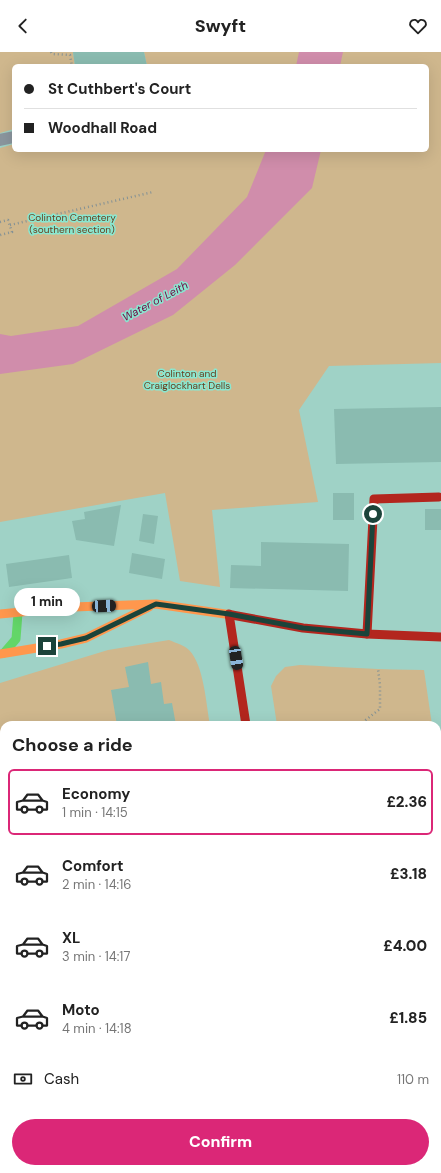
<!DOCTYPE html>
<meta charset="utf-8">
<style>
body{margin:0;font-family:"DM Sans",sans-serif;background:#f2f2f2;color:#222;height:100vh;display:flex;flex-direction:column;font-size:15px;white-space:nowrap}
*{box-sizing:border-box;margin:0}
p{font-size:13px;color:#767676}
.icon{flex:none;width:22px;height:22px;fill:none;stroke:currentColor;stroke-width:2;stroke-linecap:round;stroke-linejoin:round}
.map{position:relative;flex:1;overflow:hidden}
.panel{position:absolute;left:0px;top:669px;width:441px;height:452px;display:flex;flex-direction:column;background:#fff;border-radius:12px 12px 0 0;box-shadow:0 4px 16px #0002}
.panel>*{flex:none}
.guide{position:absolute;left:12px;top:12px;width:417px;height:88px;border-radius:6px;box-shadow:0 4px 16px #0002;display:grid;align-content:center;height:88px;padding:0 12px;background:#fff}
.end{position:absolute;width:18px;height:18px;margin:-9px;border:5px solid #1b433a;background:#fff;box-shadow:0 0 0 2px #fff}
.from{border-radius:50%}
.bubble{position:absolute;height:28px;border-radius:14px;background:#fff;box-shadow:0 4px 16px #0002;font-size:13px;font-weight:800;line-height:28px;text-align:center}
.car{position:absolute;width:12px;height:24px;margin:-12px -6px;border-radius:5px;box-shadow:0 0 3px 1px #0007;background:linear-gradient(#222 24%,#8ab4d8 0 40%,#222 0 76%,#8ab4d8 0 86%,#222 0)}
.guide b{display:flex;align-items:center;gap:14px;height:38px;font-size:15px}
.guide b+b{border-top:1px solid #e0e0e0}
.guide i{width:10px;height:10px;background:#222}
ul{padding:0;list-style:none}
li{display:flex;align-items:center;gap:12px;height:66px;margin:0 8px 6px;padding:0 4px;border:2px solid transparent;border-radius:6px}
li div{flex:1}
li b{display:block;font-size:15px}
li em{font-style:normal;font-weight:800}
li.current{border-color:#db2777}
li>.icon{width:36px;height:36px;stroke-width:1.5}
h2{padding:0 12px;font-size:18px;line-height:48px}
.pay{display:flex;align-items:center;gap:10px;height:44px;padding:0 12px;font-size:15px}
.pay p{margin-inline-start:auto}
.button{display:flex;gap:8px;margin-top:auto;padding:8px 12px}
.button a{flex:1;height:46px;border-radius:24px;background:#db2777;color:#fff;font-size:16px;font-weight:800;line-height:46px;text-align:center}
header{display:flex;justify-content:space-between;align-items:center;height:52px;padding:0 12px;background:#fff;font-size:18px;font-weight:800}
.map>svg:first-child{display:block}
</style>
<header><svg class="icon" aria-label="back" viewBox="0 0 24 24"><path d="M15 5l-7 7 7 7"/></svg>Swyft<svg class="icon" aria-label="heart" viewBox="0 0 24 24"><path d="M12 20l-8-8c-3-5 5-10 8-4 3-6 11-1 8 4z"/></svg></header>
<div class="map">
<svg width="441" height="1121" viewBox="0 0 441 1121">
<rect width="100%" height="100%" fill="#9fd2c6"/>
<g fill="#cfb78d">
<path d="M0,0H73L75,14H14V77L0,81Z"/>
<path d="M144,0H441V311L329,314L299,358L318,450L212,458L220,535L180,529L165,441L0,470V96L14,92V98H427V14H147Z"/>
<path d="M169,588C176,591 184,593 189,598C204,613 206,652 210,673H4V1117H283L284,1121H0V631L108,598Z"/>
<path d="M300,613C342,615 383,618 424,618L432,673H277L271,634L276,624L285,615Z"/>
<path d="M437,709L441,738V871L437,872Z"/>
</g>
<g fill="#d08dab">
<path d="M299,0H343L340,14H296Z"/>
<path d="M266,98H321L312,136L235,213L173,263L73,312L0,322V282L11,284L78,274L177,217L247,145Z"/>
</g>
<g fill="#8abbb0">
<path d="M73,0H144L147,14H75Z"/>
<path d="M441,355V410L336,412L334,357Z"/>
<rect x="333" y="441" width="21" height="27"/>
<path d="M121,453L114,494L76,488L72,469L85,467L84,460Z"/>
<rect x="425" y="457" width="16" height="21"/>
<path d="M143,462L158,464L154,492L139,489Z"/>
<path d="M261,490L349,492L348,539L230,536L231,513L261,514Z"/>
<path d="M132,501L165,507L162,527L129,521Z"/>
<path d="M69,503L72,526L9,535L6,512Z"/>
<path d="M148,610L151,632L161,630L164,652L172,651L176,673H117L111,638L129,635L125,615Z"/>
<path d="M0,755L4,768V807L0,808Z"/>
<path d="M437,1053H441V1082L437,1083Z"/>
<path d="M437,1110H441V1121H392L391,1117H437Z"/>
</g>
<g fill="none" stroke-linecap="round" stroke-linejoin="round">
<g stroke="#839195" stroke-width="2.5" stroke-dasharray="1 3" stroke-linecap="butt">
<path d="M51,0L52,2L70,3L72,14"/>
<path d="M0,170L8,168L12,180L0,183"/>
<path d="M10,173L153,140"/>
<path d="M359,673L380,657V633L378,617"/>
</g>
<path stroke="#8b969e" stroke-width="12" d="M0,88L14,85"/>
<path stroke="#8b969e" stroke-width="22" d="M318,1117L319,1121"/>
<path stroke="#63d668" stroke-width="9" d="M4,601L16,587L18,561"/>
<g stroke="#ff974d" stroke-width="9">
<path d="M0,562L73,555L156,552L232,563"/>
<path d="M0,602L61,592L86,586L149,555"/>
</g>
<g stroke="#b3261e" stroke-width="9">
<path d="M229,562L246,673"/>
<path d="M232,563L303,576L367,582L441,585"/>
<path d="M367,582L374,447L439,445"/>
</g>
</g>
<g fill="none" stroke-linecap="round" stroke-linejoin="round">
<path stroke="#1b433a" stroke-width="5" d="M47,594L61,592L86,586L156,552L229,562L303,576L367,582L373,462"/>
</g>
<g text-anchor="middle" stroke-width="3" stroke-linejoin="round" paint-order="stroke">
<g font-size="10" fill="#683f1f" stroke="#89e8d1">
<text x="72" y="169">Colinton Cemetery<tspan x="72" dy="12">(southern section)</tspan></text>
<text x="187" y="325">Colinton and<tspan x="187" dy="12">Craiglockhart Dells</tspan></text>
</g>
<g font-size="11" font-style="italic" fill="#73023f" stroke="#89e8d1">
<text transform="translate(155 249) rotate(-28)" y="4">Water of Leith</text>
</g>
</g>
</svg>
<i class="end from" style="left:373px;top:462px"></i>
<i class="end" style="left:47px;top:594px"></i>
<div class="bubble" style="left:14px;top:536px;width:66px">1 min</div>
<i class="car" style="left:104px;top:554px;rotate:87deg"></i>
<i class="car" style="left:236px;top:606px;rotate:171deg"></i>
<div class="guide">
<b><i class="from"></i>St Cuthbert's Court</b>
<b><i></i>Woodhall Road</b>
</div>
<section class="panel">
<h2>Choose a ride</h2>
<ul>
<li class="current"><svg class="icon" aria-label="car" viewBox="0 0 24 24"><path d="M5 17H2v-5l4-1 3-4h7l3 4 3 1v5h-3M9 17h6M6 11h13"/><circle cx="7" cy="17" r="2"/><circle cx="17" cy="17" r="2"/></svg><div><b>Economy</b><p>1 min · 14:15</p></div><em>£2.36</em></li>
<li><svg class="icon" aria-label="car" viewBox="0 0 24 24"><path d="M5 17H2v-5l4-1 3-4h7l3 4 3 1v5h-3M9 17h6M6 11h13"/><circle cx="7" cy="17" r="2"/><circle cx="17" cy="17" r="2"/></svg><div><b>Comfort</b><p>2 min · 14:16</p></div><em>£3.18</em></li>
<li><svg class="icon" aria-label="car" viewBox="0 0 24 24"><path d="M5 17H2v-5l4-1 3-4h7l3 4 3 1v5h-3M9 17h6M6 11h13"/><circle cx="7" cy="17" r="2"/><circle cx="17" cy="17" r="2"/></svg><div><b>XL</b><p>3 min · 14:17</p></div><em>£4.00</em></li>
<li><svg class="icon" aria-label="car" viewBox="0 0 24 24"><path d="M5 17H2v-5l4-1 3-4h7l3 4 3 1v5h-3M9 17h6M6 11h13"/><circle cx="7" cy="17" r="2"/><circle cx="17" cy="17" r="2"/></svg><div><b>Moto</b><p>4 min · 14:18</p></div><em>£1.85</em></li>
</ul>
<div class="pay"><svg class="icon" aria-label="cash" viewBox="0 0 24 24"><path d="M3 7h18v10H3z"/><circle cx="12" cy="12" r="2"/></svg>Cash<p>110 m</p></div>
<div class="button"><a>Confirm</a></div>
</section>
</div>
